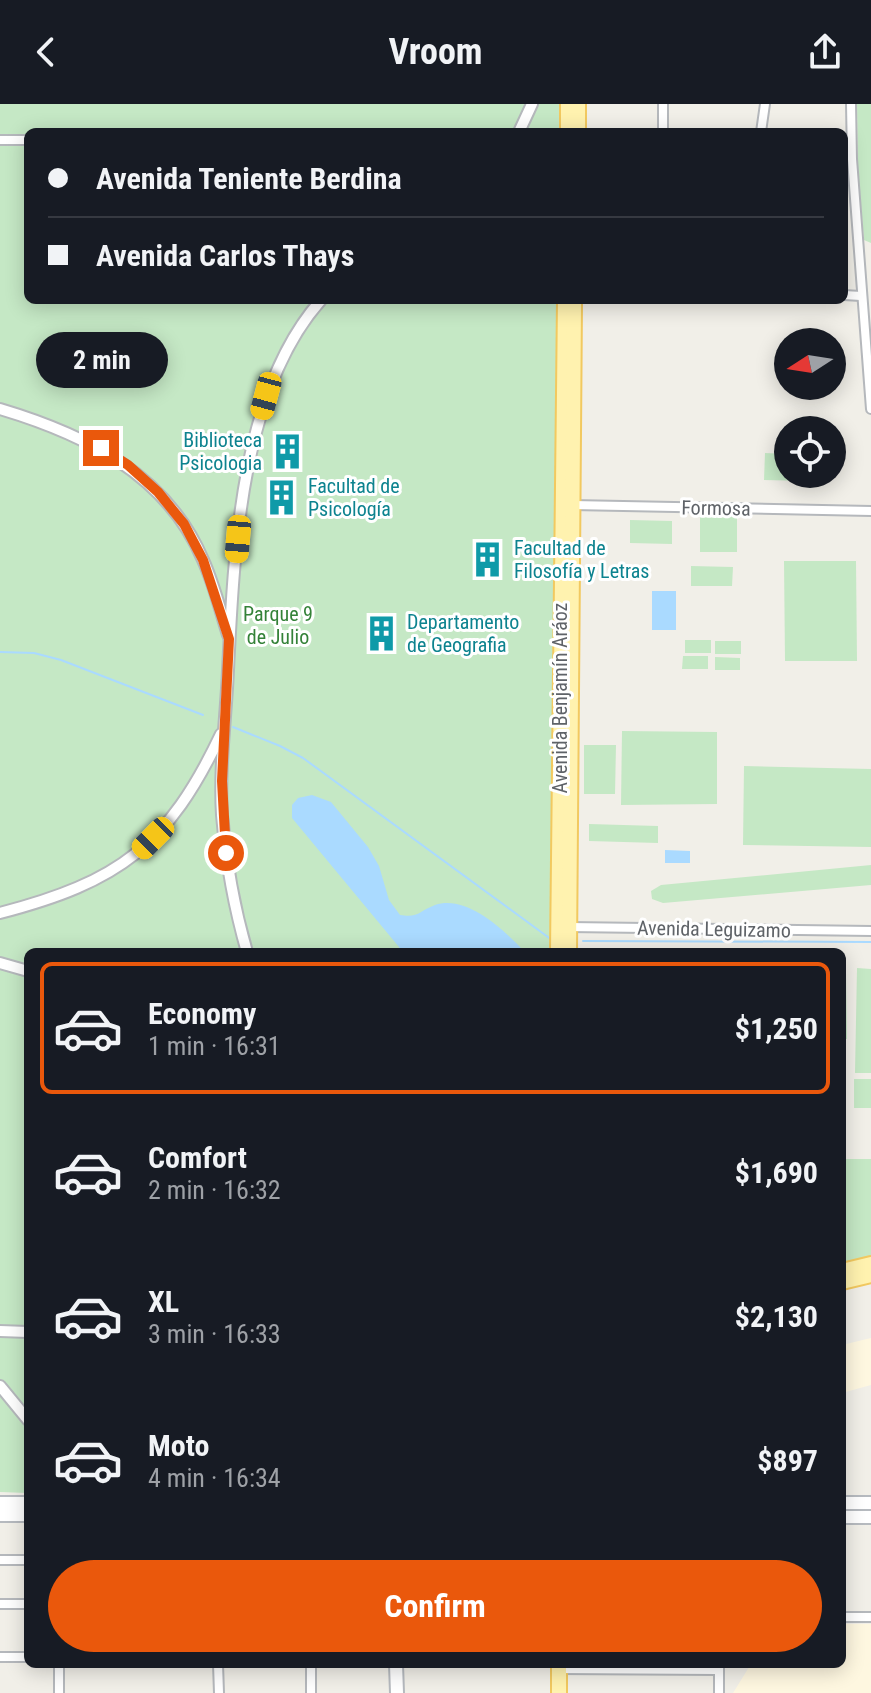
<!DOCTYPE html>
<meta charset="utf-8">
<style>
body{margin:0;font-family:"Roboto Condensed",sans-serif;background:#20242c;color:#f1f3f6;height:100vh;display:flex;flex-direction:column;font-size:30px;white-space:nowrap}
*{box-sizing:border-box;margin:0}
p{font-size:26px;color:#9ea1a6}
.icon{flex:none;width:44px;height:44px;fill:none;stroke:currentColor;stroke-width:2;stroke-linecap:round;stroke-linejoin:round}
.map{position:relative;flex:1;overflow:hidden}
.side{position:absolute;left:24px;top:844px;width:822px;height:720px;display:flex;flex-direction:column;background:#171b24;border-radius:12px;box-shadow:0 4px 20px #0003}
.side>*{flex:none}
.guide{position:absolute;left:24px;top:24px;width:824px;height:176px;border-radius:12px;box-shadow:0 4px 20px #0003;display:grid;align-content:center;height:176px;padding:0 24px;background:#171b24}
.needle{width:52px;rotate:258deg}
.tools{position:absolute;left:774px;top:224px;display:grid;gap:16px}
.tools a{display:grid;place-items:center;width:72px;height:72px;border-radius:50%;background:#171b24;box-shadow:0 4px 20px #0003;font-size:40px}
.end{position:absolute;width:36px;height:36px;margin:-18px;border:10px solid #ea580c;background:#fff;box-shadow:0 0 0 4px #fff}
.from{border-radius:50%}
.bubble{position:absolute;height:56px;border-radius:28px;background:#171b24;box-shadow:0 4px 20px #0003;font-size:26px;font-weight:700;line-height:56px;text-align:center}
.car{position:absolute;width:24px;height:48px;margin:-24px -12px;border-radius:10px;box-shadow:0 0 6px 2px #0007;background:linear-gradient(#f5c518 24%,#345 0 40%,#f5c518 0 76%,#345 0 86%,#f5c518 0)}
.guide b{display:flex;align-items:center;gap:28px;height:76px;font-size:30px}
.guide b+b{border-top:2px solid #363941}
.guide i{width:20px;height:20px;background:#f1f3f6}
ul{padding:14px 0 0;list-style:none}
li{display:flex;align-items:center;gap:24px;height:132px;margin:0 16px 12px;padding:0 8px;border:4px solid transparent;border-radius:12px}
li div{flex:1}
li b{display:block;font-size:30px}
li em{font-style:normal;font-weight:700}
li.on{border-color:#ea580c}
li>.icon{width:72px;height:72px;stroke-width:1.5}
.action{display:flex;gap:16px;margin-top:auto;padding:16px 24px}
.action a{flex:1;height:92px;border-radius:48px;background:#ea580c;color:#fff;font-size:32px;font-weight:700;line-height:92px;text-align:center}
header{display:flex;justify-content:space-between;align-items:center;height:104px;padding:0 24px;background:#171b24;font-size:36px;font-weight:700}
.map>svg:first-child{display:block}
</style>
<header><svg class="icon" aria-label="back" viewBox="0 0 24 24"><path d="M15 5l-7 7 7 7"/></svg>Vroom<svg class="icon" aria-label="share" viewBox="0 0 24 24"><path d="M12 15V3M7 8l5-5 5 5M5 13v7h14v-7"/></svg></header>
<div class="map">
<svg width="871" height="1589" viewBox="0 0 871 1589">
<rect width="100%" height="100%" fill="#f1efe8"/>
<g fill="#fef7e0">
<path d="M871,1234V1281L842,1289V1241Z"/>
<path d="M842,1520H871V1589H733L751,1560H842Z"/>
</g>
<g fill="#c5e8c5">
<path d="M0,0H561L560,28H28V196H559L553,848H28V1389L0,1388Z"/>
<path d="M857,0H871V139L864,136L858,68Z"/>
<path d="M765,349L788,350V370H805V377L764,376Z"/>
<rect x="700" y="412" width="37" height="36"/>
<path d="M630,416L672,417V440L630,439Z"/>
<path d="M784,457H856L857,557H785Z"/>
<path d="M691,462L733,463L732,482H691Z"/>
<rect x="685" y="536" width="26" height="13"/>
<rect x="715" y="537" width="26" height="13"/>
<path d="M683,552H708V565H682Z"/>
<path d="M715,553L740,554V566H715Z"/>
<path d="M622,627L717,628V700L621,701Z"/>
<path d="M584,641H616L615,690H584Z"/>
<path d="M744,662L871,665V743L743,741Z"/>
<path d="M589,720L658,722V739L589,737Z"/>
<path d="M871,761V781L663,799L652,795L651,787L661,781Z"/>
<path d="M857,864L871,865V969H855Z"/>
<path d="M842,868H846L847,935H842Z"/>
<rect x="854" y="975" width="17" height="29"/>
<path d="M842,1055H871V1152L842,1159Z"/>
</g>
<g fill="#aadaff">
<rect x="652" y="487" width="24" height="39"/>
<path d="M312,691L331,698L368,743L379,762L389,796L400,811C419,814 419,807 435,801C467,790 505,827 525,848H400L399,843L292,714V701L298,694Z"/>
<path d="M665,746L690,747V759H665Z"/>
</g>
<g fill="none" stroke-linecap="round" stroke-linejoin="round">
<g stroke="#aadaff" stroke-width="2">
<path d="M0,548L34,549L61,556L203,611"/>
<path d="M233,623L280,642L303,654L552,836"/>
<path d="M583,837L871,838"/>
</g>
<defs>
<g id="minor">
<path d="M851,0L852,55L871,305"/>
<path d="M663,28V0"/>
<path d="M761,28L765,0"/>
<path d="M0,36H28"/>
<path d="M844,191L861,192"/>
<path d="M572,401L871,407"/>
<path d="M568,823L871,827"/>
<path d="M0,1456H28"/>
<path d="M0,1500H28"/>
<path d="M842,1513H871"/>
<path d="M0,1553H28"/>
<path d="M59,1560V1589"/>
<path d="M218,1560L219,1589"/>
<path d="M559,1565L718,1566"/>
<path d="M311,1589V1560"/>
<path d="M719,1589V1560"/>
</g>
<g id="tertiary">
<path d="M519,28L532,0"/>
<path d="M0,305C84,330 167,370 203,456C214,480 220,506 228,531"/>
<path d="M0,809C119,778 168,742 221,630"/>
<path d="M247,848C234,803 226,758 222,711C219,663 226,614 228,566C234,449 240,287 321,196"/>
<path d="M0,859L28,867"/>
<path d="M0,1227L28,1228"/>
<path d="M0,1282L28,1316"/>
</g>
<g id="secondary">
<path d="M0,1399H28"/>
<path d="M842,1399H871"/>
<path d="M0,1411H28"/>
<path d="M842,1413H871"/>
<path d="M396,1560L397,1589"/>
</g>
<g id="primary">
<path d="M568,28V0"/>
<path d="M578,28V0"/>
<path d="M558,848L565,196"/>
<path d="M569,848L574,200"/>
<path d="M842,1167L871,1160"/>
<path d="M842,1178L871,1171"/>
<path d="M559,1589V1560"/>
</g>
</defs>
<use href="#minor" stroke="#b5b8bc" stroke-width="12"/>
<use href="#tertiary" stroke="#b5b8bc" stroke-width="14"/>
<use href="#secondary" stroke="#b6babf" stroke-width="16"/>
<use href="#primary" stroke="#f2c960" stroke-width="18"/>
<use href="#minor" stroke="#fff" stroke-width="8"/>
<use href="#tertiary" stroke="#fff" stroke-width="10"/>
<use href="#secondary" stroke="#fff" stroke-width="12"/>
<use href="#primary" stroke="#fff2af" stroke-width="14"/>
</g>
<g fill="none" stroke-linecap="round" stroke-linejoin="round">
<path stroke="#ea580c" stroke-width="10" d="M101,344L128,361L158,388L184,420L203,456L229,535L222,677L226,749"/>
</g>
<defs>
<symbol id="building-bare" viewBox="-9 -9 18 18"><path d="M-4-6H4V6H1V3H-1V6H-4ZM-2.5-4.3h1.7v1.8h-1.7ZM.8-4.3h1.7v1.8H.8ZM-2.5-1h1.7V.8h-1.7ZM.8-1h1.7V.8H.8Z" fill="#0f9aa8" stroke="#fff" stroke-width="2.5" paint-order="stroke"/></symbol>
</defs>
<g fill-rule="evenodd">
<use href="#building-bare" x="262" y="322" width="51" height="51"/>
<use href="#building-bare" x="256" y="368" width="51" height="51"/>
<use href="#building-bare" x="462" y="430" width="51" height="51"/>
<use href="#building-bare" x="356" y="504" width="51" height="51"/>
</g>
<g text-anchor="middle" stroke-width="6" stroke-linejoin="round" paint-order="stroke">
<g font-size="20" fill="#0d838f" stroke="#fff" text-anchor="start">
<text x="262" y="343" text-anchor="end">Biblioteca<tspan x="262" dy="23">Psicologia</tspan></text>
<text x="308" y="389">Facultad de<tspan x="308" dy="23">Psicología</tspan></text>
<text x="514" y="451">Facultad de<tspan x="514" dy="23">Filosofía y Letras</tspan></text>
<text x="407" y="525">Departamento<tspan x="407" dy="23">de Geografia</tspan></text>
</g>
<g font-size="20" fill="#5f6368" stroke="#fff">
<text transform="translate(716 404) rotate(1)" y="7">Formosa</text>
<text transform="translate(560 594) rotate(-90)" y="7">Avenida Benjamín Aráoz</text>
<text transform="translate(714 825) rotate(1)" y="7">Avenida Leguizamo</text>
</g>
<g font-size="20" fill="#348238" stroke="#fff">
<text x="278" y="517">Parque 9<tspan x="278" dy="23">de Julio</tspan></text>
</g>
</g>
</svg>
<div class="tools">
<a><svg class="needle" viewBox="-14 -14 28 28"><path d="M0-13l5 13h-10z" fill="#e53935"/><path d="M0 13l5-13h-10z" fill="#9ea1a6"/></svg></a>
<a><svg class="icon" aria-label="locate" viewBox="0 0 24 24"><circle cx="12" cy="12" r="6"/><path d="M12 2v4M12 18v4M2 12h4M18 12h4"/></svg></a>
</div>
<i class="end from" style="left:226px;top:749px"></i>
<i class="end" style="left:101px;top:344px"></i>
<div class="bubble" style="left:36px;top:228px;width:132px">2 min</div>
<i class="car" style="left:266px;top:292px;rotate:195deg"></i>
<i class="car" style="left:238px;top:435px;rotate:185deg"></i>
<i class="car" style="left:153px;top:734px;rotate:225deg"></i>
<div class="guide">
<b><i class="from"></i>Avenida Teniente Berdina</b>
<b><i></i>Avenida Carlos Thays</b>
</div>
<section class="side">
<ul>
<li class="on"><svg class="icon" aria-label="car" viewBox="0 0 24 24"><path d="M5 17H2v-5l4-1 3-4h7l3 4 3 1v5h-3M9 17h6M6 11h13"/><circle cx="7" cy="17" r="2"/><circle cx="17" cy="17" r="2"/></svg><div><b>Economy</b><p>1 min · 16:31</p></div><em>$1,250</em></li>
<li><svg class="icon" aria-label="car" viewBox="0 0 24 24"><path d="M5 17H2v-5l4-1 3-4h7l3 4 3 1v5h-3M9 17h6M6 11h13"/><circle cx="7" cy="17" r="2"/><circle cx="17" cy="17" r="2"/></svg><div><b>Comfort</b><p>2 min · 16:32</p></div><em>$1,690</em></li>
<li><svg class="icon" aria-label="car" viewBox="0 0 24 24"><path d="M5 17H2v-5l4-1 3-4h7l3 4 3 1v5h-3M9 17h6M6 11h13"/><circle cx="7" cy="17" r="2"/><circle cx="17" cy="17" r="2"/></svg><div><b>XL</b><p>3 min · 16:33</p></div><em>$2,130</em></li>
<li><svg class="icon" aria-label="car" viewBox="0 0 24 24"><path d="M5 17H2v-5l4-1 3-4h7l3 4 3 1v5h-3M9 17h6M6 11h13"/><circle cx="7" cy="17" r="2"/><circle cx="17" cy="17" r="2"/></svg><div><b>Moto</b><p>4 min · 16:34</p></div><em>$897</em></li>
</ul>
<div class="action"><a>Confirm</a></div>
</section>
</div>
